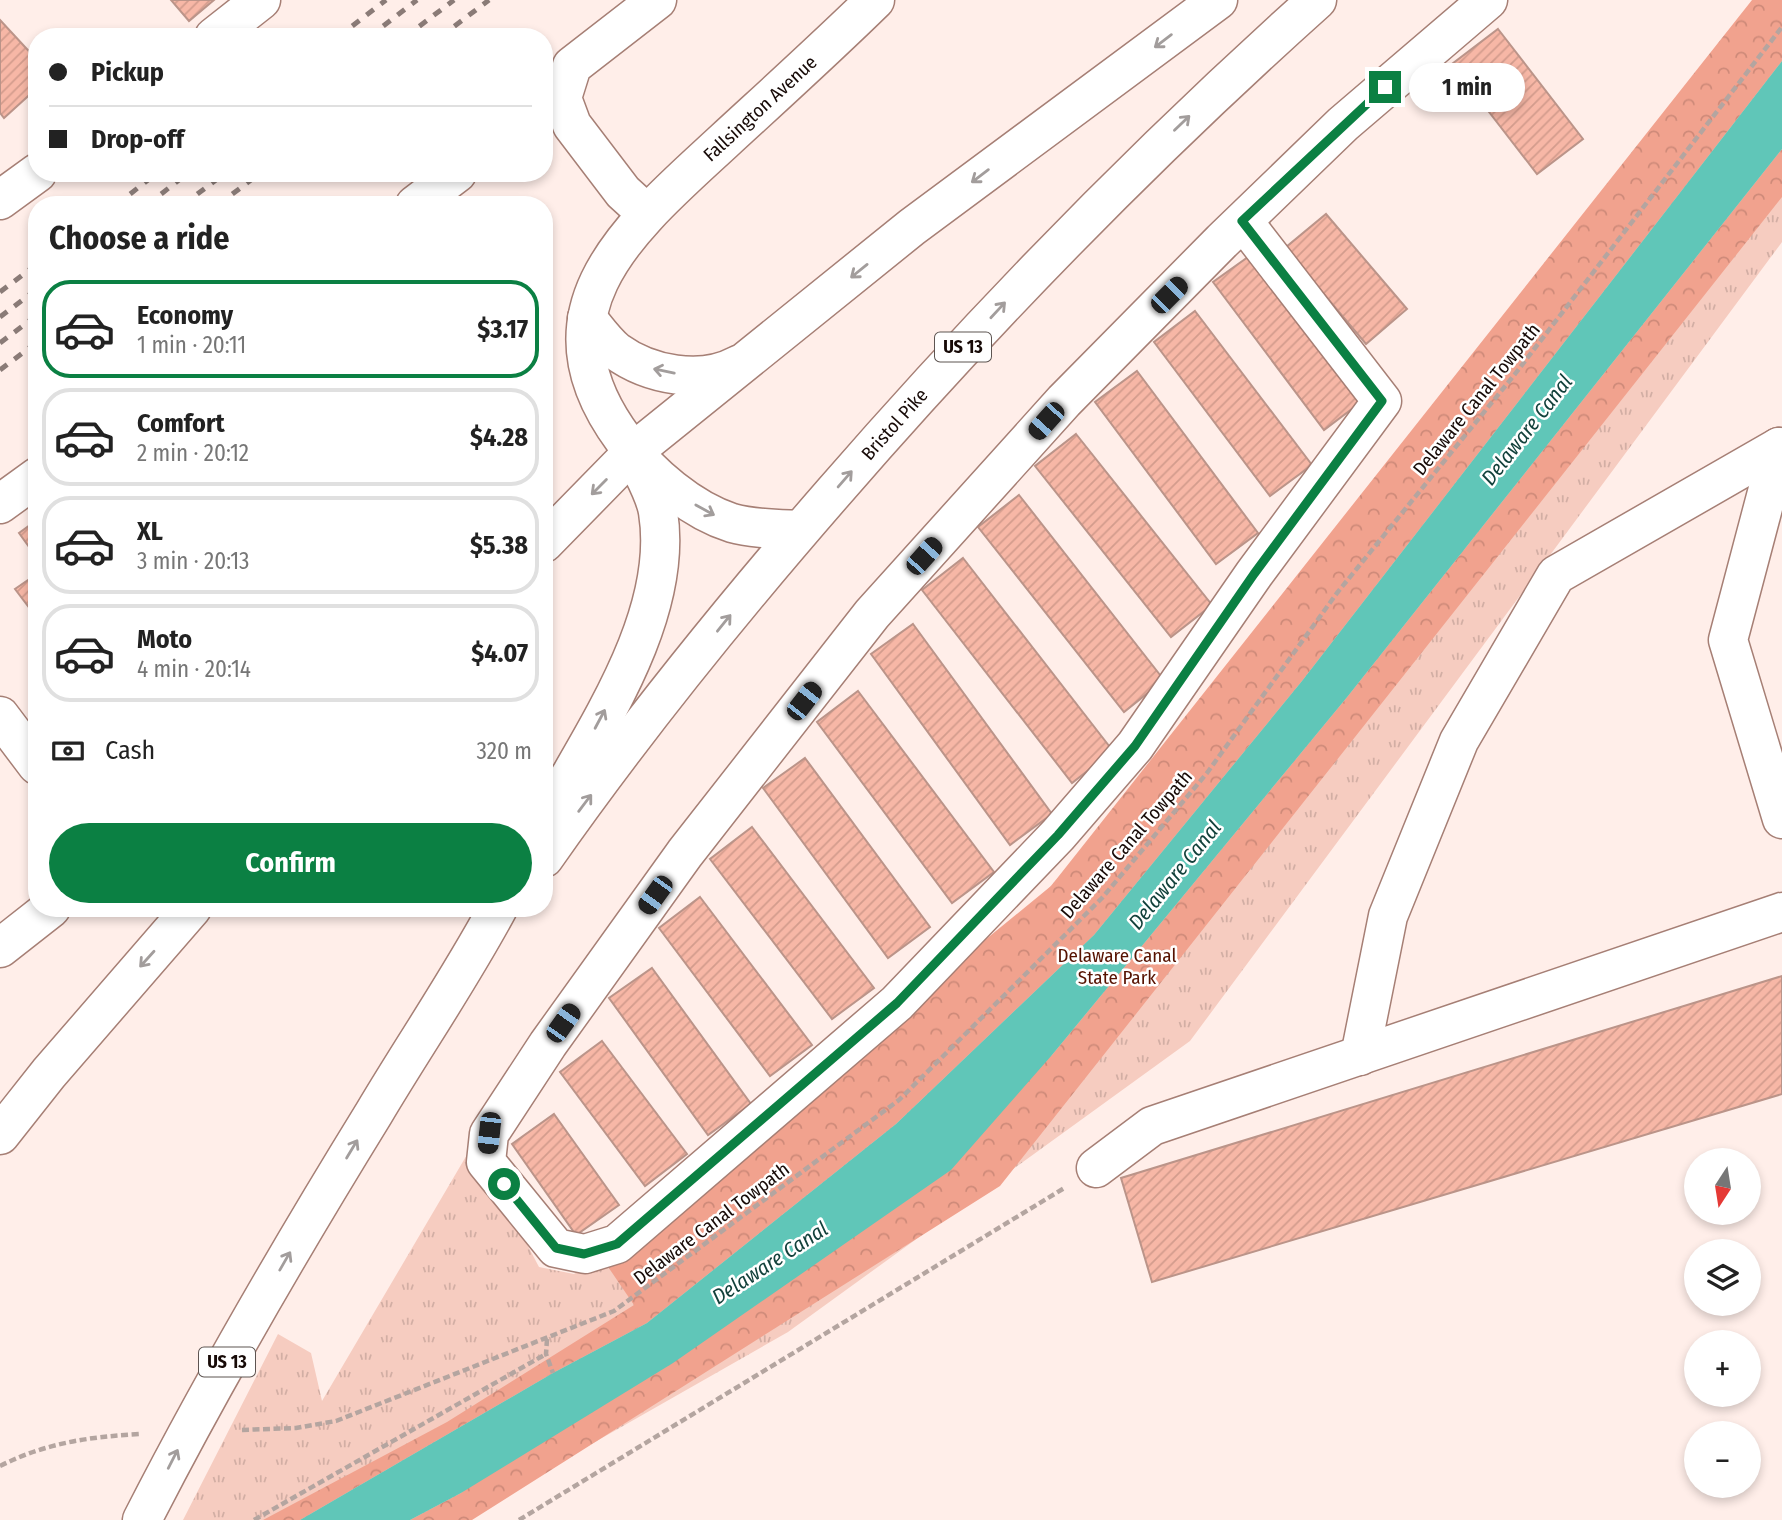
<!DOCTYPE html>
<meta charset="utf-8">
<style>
body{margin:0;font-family:"Fira Sans Condensed",sans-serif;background:#f2f2f2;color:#222;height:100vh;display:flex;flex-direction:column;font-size:26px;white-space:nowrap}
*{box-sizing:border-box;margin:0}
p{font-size:23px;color:#767676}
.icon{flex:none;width:38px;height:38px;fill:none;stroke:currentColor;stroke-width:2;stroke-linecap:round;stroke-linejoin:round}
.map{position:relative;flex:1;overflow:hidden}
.side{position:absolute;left:28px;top:196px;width:525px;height:721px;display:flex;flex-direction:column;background:#fff;border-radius:28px;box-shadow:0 4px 10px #0003}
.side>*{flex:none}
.hud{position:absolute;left:28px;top:28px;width:525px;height:154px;border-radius:28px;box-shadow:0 4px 10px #0003;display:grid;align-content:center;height:154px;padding:0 21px;background:#fff}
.needle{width:46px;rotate:192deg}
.tools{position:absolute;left:1684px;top:1148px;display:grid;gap:14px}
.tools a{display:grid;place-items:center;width:77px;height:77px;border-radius:50%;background:#fff;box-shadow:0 4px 10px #0003;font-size:35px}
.end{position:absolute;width:32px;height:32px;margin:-16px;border:9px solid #0b8043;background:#fff;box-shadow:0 0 0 4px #fff}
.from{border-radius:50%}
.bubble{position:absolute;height:49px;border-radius:24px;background:#fff;box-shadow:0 4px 10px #0003;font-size:23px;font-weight:700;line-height:49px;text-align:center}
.car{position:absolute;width:21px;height:42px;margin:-21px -10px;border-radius:9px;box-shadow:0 0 5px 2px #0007;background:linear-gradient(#222 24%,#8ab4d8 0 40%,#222 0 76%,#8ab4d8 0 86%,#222 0)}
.hud b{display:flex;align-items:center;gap:24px;height:66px;font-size:26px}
.hud b+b{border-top:2px solid #e0e0e0}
.hud i{width:18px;height:18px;background:#222}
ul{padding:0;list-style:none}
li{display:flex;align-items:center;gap:21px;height:98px;margin:0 14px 10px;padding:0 7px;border:4px solid #e0e0e0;border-radius:28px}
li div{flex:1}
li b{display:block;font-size:26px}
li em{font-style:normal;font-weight:700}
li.current{border-color:#0b8043}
li>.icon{width:63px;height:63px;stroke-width:1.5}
h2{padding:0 21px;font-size:32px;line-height:84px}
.pay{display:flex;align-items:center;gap:18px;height:77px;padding:0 21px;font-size:26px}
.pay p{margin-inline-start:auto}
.cta{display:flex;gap:14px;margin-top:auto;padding:14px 21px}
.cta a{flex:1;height:80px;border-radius:42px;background:#0b8043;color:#fff;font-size:28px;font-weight:700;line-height:80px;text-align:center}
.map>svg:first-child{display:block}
</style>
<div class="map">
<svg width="1782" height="1520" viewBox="0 0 1782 1520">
<defs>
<pattern id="grass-tufts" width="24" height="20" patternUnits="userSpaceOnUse" patternTransform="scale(1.75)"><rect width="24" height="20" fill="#f6ccc0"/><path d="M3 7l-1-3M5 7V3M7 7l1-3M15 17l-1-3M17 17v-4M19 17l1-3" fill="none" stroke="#d2aea4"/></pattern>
<pattern id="forest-crowns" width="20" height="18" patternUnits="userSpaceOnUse" patternTransform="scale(1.75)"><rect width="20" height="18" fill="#f1a28e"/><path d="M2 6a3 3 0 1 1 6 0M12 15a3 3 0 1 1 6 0" fill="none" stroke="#ce8a79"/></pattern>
<pattern id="building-hatch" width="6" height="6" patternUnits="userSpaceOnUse" patternTransform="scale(1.75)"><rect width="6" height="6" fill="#f7b7a6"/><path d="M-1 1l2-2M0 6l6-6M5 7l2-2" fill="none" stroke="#d39c8d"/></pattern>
</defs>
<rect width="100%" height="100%" fill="#ffeee9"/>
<path fill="url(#grass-tufts)" d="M1782,0V242L1190,1041L788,1332L458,1520H183L278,1334L311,1353L322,1401L468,1153L519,1229L539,1267L574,1274L961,983L1181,745Z"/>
<g fill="url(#forest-crowns)">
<path d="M1752,0H1782V61L1302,681L1094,935L896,1124L647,1323L553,1373L300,1520H263L447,1422L634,1305L600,1255L1051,886Z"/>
<path d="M1782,149V197L1000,1186L472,1520H410L461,1493L1052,1055L1348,696Z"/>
</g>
<path fill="#60c6b8" d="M1782,61V149L1348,696L1052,1055L951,1170L673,1363L461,1493L410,1520H300L553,1373L647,1323L896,1124L1094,935L1302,681Z"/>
<g fill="url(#building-hatch)" stroke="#bb9489" stroke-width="2">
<path d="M171,0H214L189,21Z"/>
<path d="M0,20L37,60V88L4,118L0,113Z"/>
<path d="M1498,29L1583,139L1537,174L1452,64Z"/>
<path d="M1326,214L1407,309L1366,344L1285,248Z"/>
<path d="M1255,252L1365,399L1324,430L1213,282Z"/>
<path d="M1195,311L1312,465L1270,496L1154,342Z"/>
<path d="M1137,371L1258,533L1216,564L1095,402Z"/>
<path d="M1076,434L1212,605L1171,637L1035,466Z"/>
<path d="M1019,495L1164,680L1124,712L978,527Z"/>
<path d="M37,520V558L19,533Z"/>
<path d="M963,558L1113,751L1072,783L922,590Z"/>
<path d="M37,574V618L15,589Z"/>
<path d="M913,624L1052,814L1010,845L871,654Z"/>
<path d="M858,691L994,872L952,903L817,722Z"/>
<path d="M805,758L930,927L888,958L763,788Z"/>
<path d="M752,827L874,988L832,1019L710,859Z"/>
<path d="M700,897L812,1045L770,1076L659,928Z"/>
<path d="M652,968L751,1104L708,1135L609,998Z"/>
<path d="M1782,976V1094L1152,1282L1121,1178Z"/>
<path d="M602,1041L687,1154L645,1186L560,1072Z"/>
<path d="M554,1114L619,1205L576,1235L512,1144Z"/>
</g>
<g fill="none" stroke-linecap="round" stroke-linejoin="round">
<defs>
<g id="minor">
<path d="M214,37L261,0"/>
<path d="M0,200L37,173"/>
<path d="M415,205L457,173"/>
<path d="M646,213L623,192L572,125L562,98L572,66L657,0"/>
<path d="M1243,221L1382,401L1254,574L1135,746L1058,835L897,1003L617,1244L585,1254L556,1248L486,1162L489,1134L548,1044L685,853L872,614L1064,401L1222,241L1343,124L1488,0"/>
<path d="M1782,448L1779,447L1728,640L1782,819"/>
<path d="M0,504L37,477"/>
<path d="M0,716L37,765"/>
<path d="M1360,1056L1388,916L1459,741L1556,575L1779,447"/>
<path d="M1096,1168L1152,1126L1782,912"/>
</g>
<g id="major">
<path id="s1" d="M800,530C778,529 753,529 732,523C691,510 649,474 624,440C527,310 632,226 724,141C775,94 826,48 875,0"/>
<path d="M0,948L51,908"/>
</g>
<g id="highway">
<path d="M587,318C596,329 605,342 616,351C649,375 701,385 738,365"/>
<path d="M544,543L633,452L912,227L1218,0"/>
<path d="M544,822C593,732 675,617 658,512C655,492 641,471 633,452"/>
<path id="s2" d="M544,858C633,731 731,610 833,493C984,319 1145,154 1317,0"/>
<path d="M0,1135L49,1073L192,908"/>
<path d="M142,1520C213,1381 292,1246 374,1113C415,1044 460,979 498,908"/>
</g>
</defs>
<use href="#minor" stroke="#a67f75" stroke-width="41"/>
<use href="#major" stroke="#a67f75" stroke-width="41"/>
<use href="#highway" stroke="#a67f75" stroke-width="41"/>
<g stroke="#b4a5a0" stroke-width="4.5" stroke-dasharray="7 3.5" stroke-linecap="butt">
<path d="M547,1339L546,1354L553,1373"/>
<path d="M242,1430L296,1428L336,1421L614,1311L899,1100L1102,898L1207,773L1337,593L1515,374L1782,27"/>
<path d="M0,1466C46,1443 88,1437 139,1434"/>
<path d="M254,1520L546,1354"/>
<path d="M519,1520L1066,1187"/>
</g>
<use href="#minor" stroke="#fff" stroke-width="38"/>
<use href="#major" stroke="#fff" stroke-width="38"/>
<use href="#highway" stroke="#fff" stroke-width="38"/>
<g stroke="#8a7b77" stroke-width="5" stroke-dasharray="9 9" stroke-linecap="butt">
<path d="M338,37L386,0"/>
<path d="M369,37L417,0"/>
<path d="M405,37L454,0"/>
<path d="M440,37L489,0"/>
<path d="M116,205L157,173"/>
<path d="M147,205L188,173"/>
<path d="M183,205L225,173"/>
<path d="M218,205L260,173"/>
<path d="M0,292L37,264"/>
<path d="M0,317L37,289"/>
<path d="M0,343L37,315"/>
<path d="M0,370L37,342"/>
</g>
</g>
<defs><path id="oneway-shaft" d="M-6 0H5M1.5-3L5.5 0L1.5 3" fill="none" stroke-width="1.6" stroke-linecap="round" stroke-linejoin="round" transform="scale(1.75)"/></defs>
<g stroke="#a29d9c">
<use href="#oneway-shaft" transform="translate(1163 41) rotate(143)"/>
<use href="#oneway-shaft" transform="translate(1182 123) rotate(-44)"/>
<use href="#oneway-shaft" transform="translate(980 176) rotate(143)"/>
<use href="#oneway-shaft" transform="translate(859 271) rotate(141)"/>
<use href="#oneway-shaft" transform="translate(998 310) rotate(-47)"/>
<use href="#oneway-shaft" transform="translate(664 371) rotate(-168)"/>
<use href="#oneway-shaft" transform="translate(845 479) rotate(-49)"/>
<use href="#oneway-shaft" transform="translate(599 487) rotate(135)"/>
<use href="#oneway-shaft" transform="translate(705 510) rotate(29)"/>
<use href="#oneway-shaft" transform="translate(724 623) rotate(-51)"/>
<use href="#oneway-shaft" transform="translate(600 719) rotate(-62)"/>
<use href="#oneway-shaft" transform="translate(585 803) rotate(-53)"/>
<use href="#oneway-shaft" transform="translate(147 959) rotate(132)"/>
<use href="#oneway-shaft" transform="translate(352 1149) rotate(-59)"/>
<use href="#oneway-shaft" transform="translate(285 1261) rotate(-60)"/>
<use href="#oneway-shaft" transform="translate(173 1459) rotate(-63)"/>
</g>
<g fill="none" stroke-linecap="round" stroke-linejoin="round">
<path stroke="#0b8043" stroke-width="9" d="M504,1184L556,1248L584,1254L617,1244L897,1003L1058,835L1135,746L1254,574L1382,401L1242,221L1385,87"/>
</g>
<g text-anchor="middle" stroke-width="5" stroke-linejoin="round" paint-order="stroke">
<g fill="#fff" stroke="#5d5451" stroke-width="2">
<rect x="935" y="332.5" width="56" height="29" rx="5"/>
<rect x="199" y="1347.5" width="56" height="29" rx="5"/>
</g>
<g font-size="18" font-weight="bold" fill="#170a07">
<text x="963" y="353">US 13</text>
<text x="227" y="1368">US 13</text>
</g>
<g font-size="19" fill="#170a07" stroke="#fff">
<text dy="7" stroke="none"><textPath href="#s1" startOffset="614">Fallsington Avenue</textPath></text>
<text transform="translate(1476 399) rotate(-51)" y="7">Delaware Canal Towpath</text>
<text dy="7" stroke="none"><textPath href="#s2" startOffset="558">Bristol Pike</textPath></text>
<text transform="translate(1126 844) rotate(-49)" y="7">Delaware Canal Towpath</text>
<text transform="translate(711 1223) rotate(-37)" y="7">Delaware Canal Towpath</text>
</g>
<g font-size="19" fill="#561201" stroke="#fff">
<text x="1117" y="962">Delaware Canal<tspan x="1117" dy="22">State Park</tspan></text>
</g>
<g font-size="21" font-style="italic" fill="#12413b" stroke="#fff">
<text transform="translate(1527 430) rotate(-52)" y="7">Delaware Canal</text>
<text transform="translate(1175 875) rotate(-51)" y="7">Delaware Canal</text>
<text transform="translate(770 1263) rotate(-33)" y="7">Delaware Canal</text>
</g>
</g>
</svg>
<div class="tools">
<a><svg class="needle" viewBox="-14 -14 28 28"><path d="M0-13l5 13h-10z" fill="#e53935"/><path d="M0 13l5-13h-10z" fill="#767676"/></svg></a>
<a><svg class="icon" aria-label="layers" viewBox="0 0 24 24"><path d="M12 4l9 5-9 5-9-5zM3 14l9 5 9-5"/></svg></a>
<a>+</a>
<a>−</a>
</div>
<i class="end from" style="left:504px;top:1184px"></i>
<i class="end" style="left:1385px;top:87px"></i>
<div class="bubble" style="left:1409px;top:63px;width:116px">1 min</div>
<i class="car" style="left:1169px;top:295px;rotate:45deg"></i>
<i class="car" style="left:1046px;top:421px;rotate:222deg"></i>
<i class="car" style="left:924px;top:556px;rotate:42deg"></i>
<i class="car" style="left:804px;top:701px;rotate:38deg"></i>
<i class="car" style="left:655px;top:895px;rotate:216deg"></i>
<i class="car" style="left:563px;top:1023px;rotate:35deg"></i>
<i class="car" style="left:489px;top:1133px;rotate:186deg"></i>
<div class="hud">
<b><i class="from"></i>Pickup</b>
<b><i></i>Drop-off</b>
</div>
<section class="side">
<h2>Choose a ride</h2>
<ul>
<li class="current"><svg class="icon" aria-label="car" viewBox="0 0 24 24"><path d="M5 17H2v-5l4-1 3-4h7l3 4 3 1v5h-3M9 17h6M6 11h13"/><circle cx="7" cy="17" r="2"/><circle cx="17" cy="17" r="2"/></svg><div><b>Economy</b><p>1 min · 20:11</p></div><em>$3.17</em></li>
<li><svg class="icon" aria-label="car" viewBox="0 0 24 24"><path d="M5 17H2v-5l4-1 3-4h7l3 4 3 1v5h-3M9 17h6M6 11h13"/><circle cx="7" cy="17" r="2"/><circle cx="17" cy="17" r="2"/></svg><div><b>Comfort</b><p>2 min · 20:12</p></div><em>$4.28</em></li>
<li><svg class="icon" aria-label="car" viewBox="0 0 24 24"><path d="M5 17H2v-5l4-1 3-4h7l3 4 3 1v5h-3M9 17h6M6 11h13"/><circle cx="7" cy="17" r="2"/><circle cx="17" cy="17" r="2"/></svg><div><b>XL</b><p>3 min · 20:13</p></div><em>$5.38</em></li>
<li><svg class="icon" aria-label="car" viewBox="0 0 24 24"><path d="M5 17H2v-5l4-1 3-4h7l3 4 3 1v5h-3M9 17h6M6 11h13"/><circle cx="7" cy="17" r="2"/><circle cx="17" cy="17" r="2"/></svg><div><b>Moto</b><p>4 min · 20:14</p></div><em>$4.07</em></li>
</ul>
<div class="pay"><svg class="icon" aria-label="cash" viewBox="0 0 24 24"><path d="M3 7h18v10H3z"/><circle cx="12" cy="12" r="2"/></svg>Cash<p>320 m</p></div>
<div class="cta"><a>Confirm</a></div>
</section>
</div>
